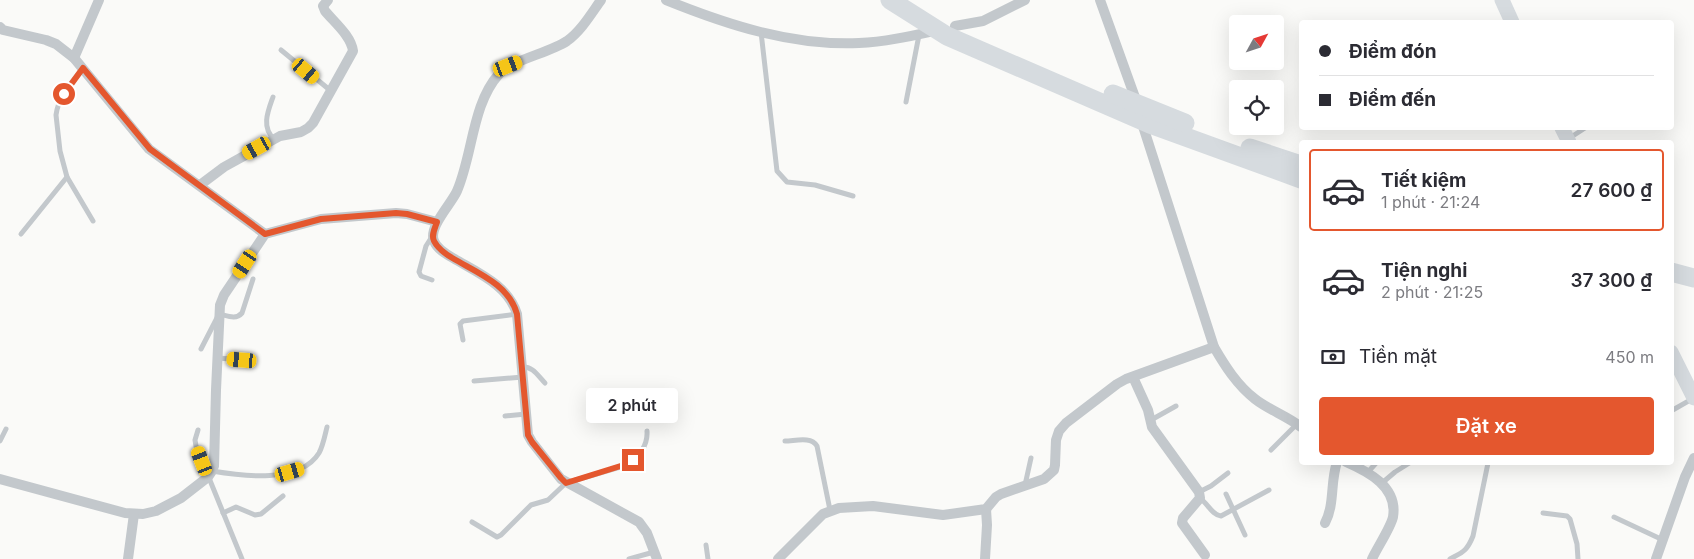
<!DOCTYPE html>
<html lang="vi">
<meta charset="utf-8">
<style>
body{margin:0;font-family:Inter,sans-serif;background:#f7f7f7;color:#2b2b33;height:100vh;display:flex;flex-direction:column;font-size:19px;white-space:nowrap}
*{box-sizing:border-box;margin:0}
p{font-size:16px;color:#7c7c81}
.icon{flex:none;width:28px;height:28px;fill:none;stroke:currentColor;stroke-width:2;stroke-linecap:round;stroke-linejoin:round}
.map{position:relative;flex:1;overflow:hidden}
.side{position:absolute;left:1299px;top:140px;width:375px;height:325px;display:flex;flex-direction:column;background:#fff;border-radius:5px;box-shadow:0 5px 20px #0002}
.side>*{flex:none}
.top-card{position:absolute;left:1299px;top:20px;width:375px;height:110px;border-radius:5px;box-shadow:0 5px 20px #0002;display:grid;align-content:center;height:110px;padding:0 20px;background:#fff}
.needle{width:32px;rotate:50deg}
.controls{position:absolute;left:1229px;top:15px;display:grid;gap:10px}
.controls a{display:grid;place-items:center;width:55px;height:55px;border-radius:5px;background:#fff;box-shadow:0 5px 20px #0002;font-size:25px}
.end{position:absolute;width:22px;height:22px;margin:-11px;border:6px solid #e4572e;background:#fff;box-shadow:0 0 0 2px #fff}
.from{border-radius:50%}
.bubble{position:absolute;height:35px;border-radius:5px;background:#fff;box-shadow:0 5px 20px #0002;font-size:16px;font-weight:600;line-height:35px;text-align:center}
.car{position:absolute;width:15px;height:30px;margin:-15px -8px;border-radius:6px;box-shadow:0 0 4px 1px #0007;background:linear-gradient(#f5c518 24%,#345 0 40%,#f5c518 0 76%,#345 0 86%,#f5c518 0)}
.top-card b{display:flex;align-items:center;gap:18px;height:48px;font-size:19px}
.top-card b+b{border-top:1px solid #e1e1e2}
.top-card i{width:12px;height:12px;background:#2b2b33}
ul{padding:9px 0 0;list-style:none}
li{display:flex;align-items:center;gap:15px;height:82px;margin:0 10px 8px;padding:0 10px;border:2px solid transparent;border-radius:5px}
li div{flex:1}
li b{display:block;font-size:19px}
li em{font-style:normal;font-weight:600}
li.current{border-color:#e4572e}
li>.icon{width:45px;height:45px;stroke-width:1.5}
.pay{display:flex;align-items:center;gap:12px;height:55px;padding:0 20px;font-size:19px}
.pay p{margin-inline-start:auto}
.button{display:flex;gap:10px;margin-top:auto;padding:10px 20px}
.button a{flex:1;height:58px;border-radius:5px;background:#e4572e;color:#fff;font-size:20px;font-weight:600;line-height:58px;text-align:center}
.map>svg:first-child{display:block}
</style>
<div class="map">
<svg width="1694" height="559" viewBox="0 0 1694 559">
<rect width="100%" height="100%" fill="#fafaf8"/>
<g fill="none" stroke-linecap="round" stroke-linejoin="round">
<g stroke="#c3c8cc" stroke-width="5">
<path d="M761,32L777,171L787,182L815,185L853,196"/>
<path d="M281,50L331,91"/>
<path d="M273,97C268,111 261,127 274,139"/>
<path d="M906,102L919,35"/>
<path d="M1568,139L1585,128"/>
<path d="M67,177L93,221"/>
<path d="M21,234L67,177L60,151L56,115C58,97 72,82 82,69"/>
<path d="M432,280L421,276L419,272L426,246L433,235"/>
<path d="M463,340L460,324L463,321L517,314"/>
<path d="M201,349L219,314C228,316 236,320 242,313L253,279"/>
<path d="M218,358L242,360"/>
<path d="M522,367C533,366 538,376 545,383"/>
<path d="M474,381L523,377"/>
<path d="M1671,411L1694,398"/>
<path d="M505,416L526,414"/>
<path d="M1151,420L1176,406"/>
<path d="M198,430L195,440L196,446L242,559"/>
<path d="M0,441L6,429"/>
<path d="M785,441C795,441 811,436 817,446L830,510"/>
<path d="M1271,450L1297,424"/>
<path d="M212,471C242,476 300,484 319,453C323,446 325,435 327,427"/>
<path d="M1368,472L1377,462"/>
<path d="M1382,483L1395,472L1411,462"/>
<path d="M1025,485L1031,458"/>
<path d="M1199,492L1211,486L1228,473"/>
<path d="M1226,494L1245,535"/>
<path d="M1200,498C1208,504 1212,515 1221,516L1269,490"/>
<path d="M223,513L236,507L255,515L261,514L283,496"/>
<path d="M1543,513L1567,516L1570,519L1577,544L1578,559"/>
<path d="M1614,517L1663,540"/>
<path d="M472,522L497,537L501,535L531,505L548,500L566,483L627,465C639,456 648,446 647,431"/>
<path d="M706,545L708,559"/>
<path d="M629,559L654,552"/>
<path d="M1450,559C1463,552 1467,551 1473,536L1488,463"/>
</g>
<g stroke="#c3c8cc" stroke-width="10">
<path d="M601,0C591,14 581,31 567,41C549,53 512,60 499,74C472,104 473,154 457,191C452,203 428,227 434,241C437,249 446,254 453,258C478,273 508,285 517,314L528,435L532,442L561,479L639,522L647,533L657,559"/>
<path d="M666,0C728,25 792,46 859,43C885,42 911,36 938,30"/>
<path d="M1100,0L1137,103"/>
<path d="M955,26L983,21L1025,0"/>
<path d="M0,27L3,30L46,40L56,44L74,58L149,149L265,234"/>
<path d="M74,58L99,0"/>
<path d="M1141,120L1214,347C1225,366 1237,385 1255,399C1269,410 1287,416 1301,427"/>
<path d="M200,185L224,167L280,136L301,132L308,128L313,123L353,51C351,36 335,23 325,11L323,6L328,0"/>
<path d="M1133,377L1148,410L1152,427L1199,492L1200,498L1183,518L1182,523L1205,555"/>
<path d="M1346,462C1369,472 1398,487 1393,517C1391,527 1377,548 1372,559"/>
<path d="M0,479L125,513L143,514L156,511L181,498L208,477L212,471L214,466L216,390L220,305L224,295L265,234L321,219L396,213L407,214L437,222"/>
<path d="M1325,523C1335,504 1330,483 1337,462"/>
<path d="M128,559L134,514"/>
<path d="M778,559L823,514L839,508L873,506L943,515L986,509L996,497L1001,494L1044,479L1054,470L1055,465L1056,440L1059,431L1066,423L1117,384L1126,379L1214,347"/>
<path d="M985,559L987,525L986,509"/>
<path d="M1656,559L1685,477L1694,458"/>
</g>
<g stroke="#d6dbdf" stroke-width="15">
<path d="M1502,0L1512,22"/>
<path d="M1562,128L1569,142"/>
<path d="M1671,352L1694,398"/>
</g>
<g stroke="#d6dbdf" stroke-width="19">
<path d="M890,0L947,36L1150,124L1301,179"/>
<path d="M1113,94L1185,123"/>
<path d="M1250,148L1301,165"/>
<path d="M1671,272L1694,278"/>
</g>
</g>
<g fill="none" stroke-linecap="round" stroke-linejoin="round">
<path stroke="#e4572e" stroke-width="6" d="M64,94L83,68L150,149L265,234L321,219L396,213L407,214L437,222C435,228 431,235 434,241C438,249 447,255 454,259C478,273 509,285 517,314L528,435L532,442L561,478L566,483L627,464L633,460"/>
</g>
</svg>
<div class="controls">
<a><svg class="needle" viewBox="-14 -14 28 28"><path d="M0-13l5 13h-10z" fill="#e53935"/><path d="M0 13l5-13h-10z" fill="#7c7c81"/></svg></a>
<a><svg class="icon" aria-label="locate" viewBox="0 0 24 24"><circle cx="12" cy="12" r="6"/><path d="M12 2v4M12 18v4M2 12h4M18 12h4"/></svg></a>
</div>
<i class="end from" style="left:64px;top:94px"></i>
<i class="end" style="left:633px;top:460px"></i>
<div class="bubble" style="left:586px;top:388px;width:92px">2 phút</div>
<i class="car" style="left:508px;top:66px;rotate:69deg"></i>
<i class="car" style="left:306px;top:71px;rotate:130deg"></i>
<i class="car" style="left:257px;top:148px;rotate:241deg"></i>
<i class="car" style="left:245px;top:264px;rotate:213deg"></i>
<i class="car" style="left:242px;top:360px;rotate:275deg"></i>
<i class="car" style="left:202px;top:461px;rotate:339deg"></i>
<i class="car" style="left:290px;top:472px;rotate:74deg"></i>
<div class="top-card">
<b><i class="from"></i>Điểm đón</b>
<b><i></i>Điểm đến</b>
</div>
<section class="side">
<ul>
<li class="current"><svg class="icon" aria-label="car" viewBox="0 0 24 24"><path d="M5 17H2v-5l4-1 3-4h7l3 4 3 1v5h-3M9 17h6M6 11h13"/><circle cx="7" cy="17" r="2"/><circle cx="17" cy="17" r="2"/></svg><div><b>Tiết kiệm</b><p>1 phút · 21:24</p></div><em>27 600 ₫</em></li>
<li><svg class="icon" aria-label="car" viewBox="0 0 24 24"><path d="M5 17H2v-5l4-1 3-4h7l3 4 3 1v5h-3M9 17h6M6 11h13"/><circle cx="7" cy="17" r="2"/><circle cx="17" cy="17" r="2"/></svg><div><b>Tiện nghi</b><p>2 phút · 21:25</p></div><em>37 300 ₫</em></li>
</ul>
<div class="pay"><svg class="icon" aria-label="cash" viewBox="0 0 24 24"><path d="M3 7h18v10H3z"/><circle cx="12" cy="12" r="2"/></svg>Tiền mặt<p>450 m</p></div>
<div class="button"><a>Đặt xe</a></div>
</section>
</div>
